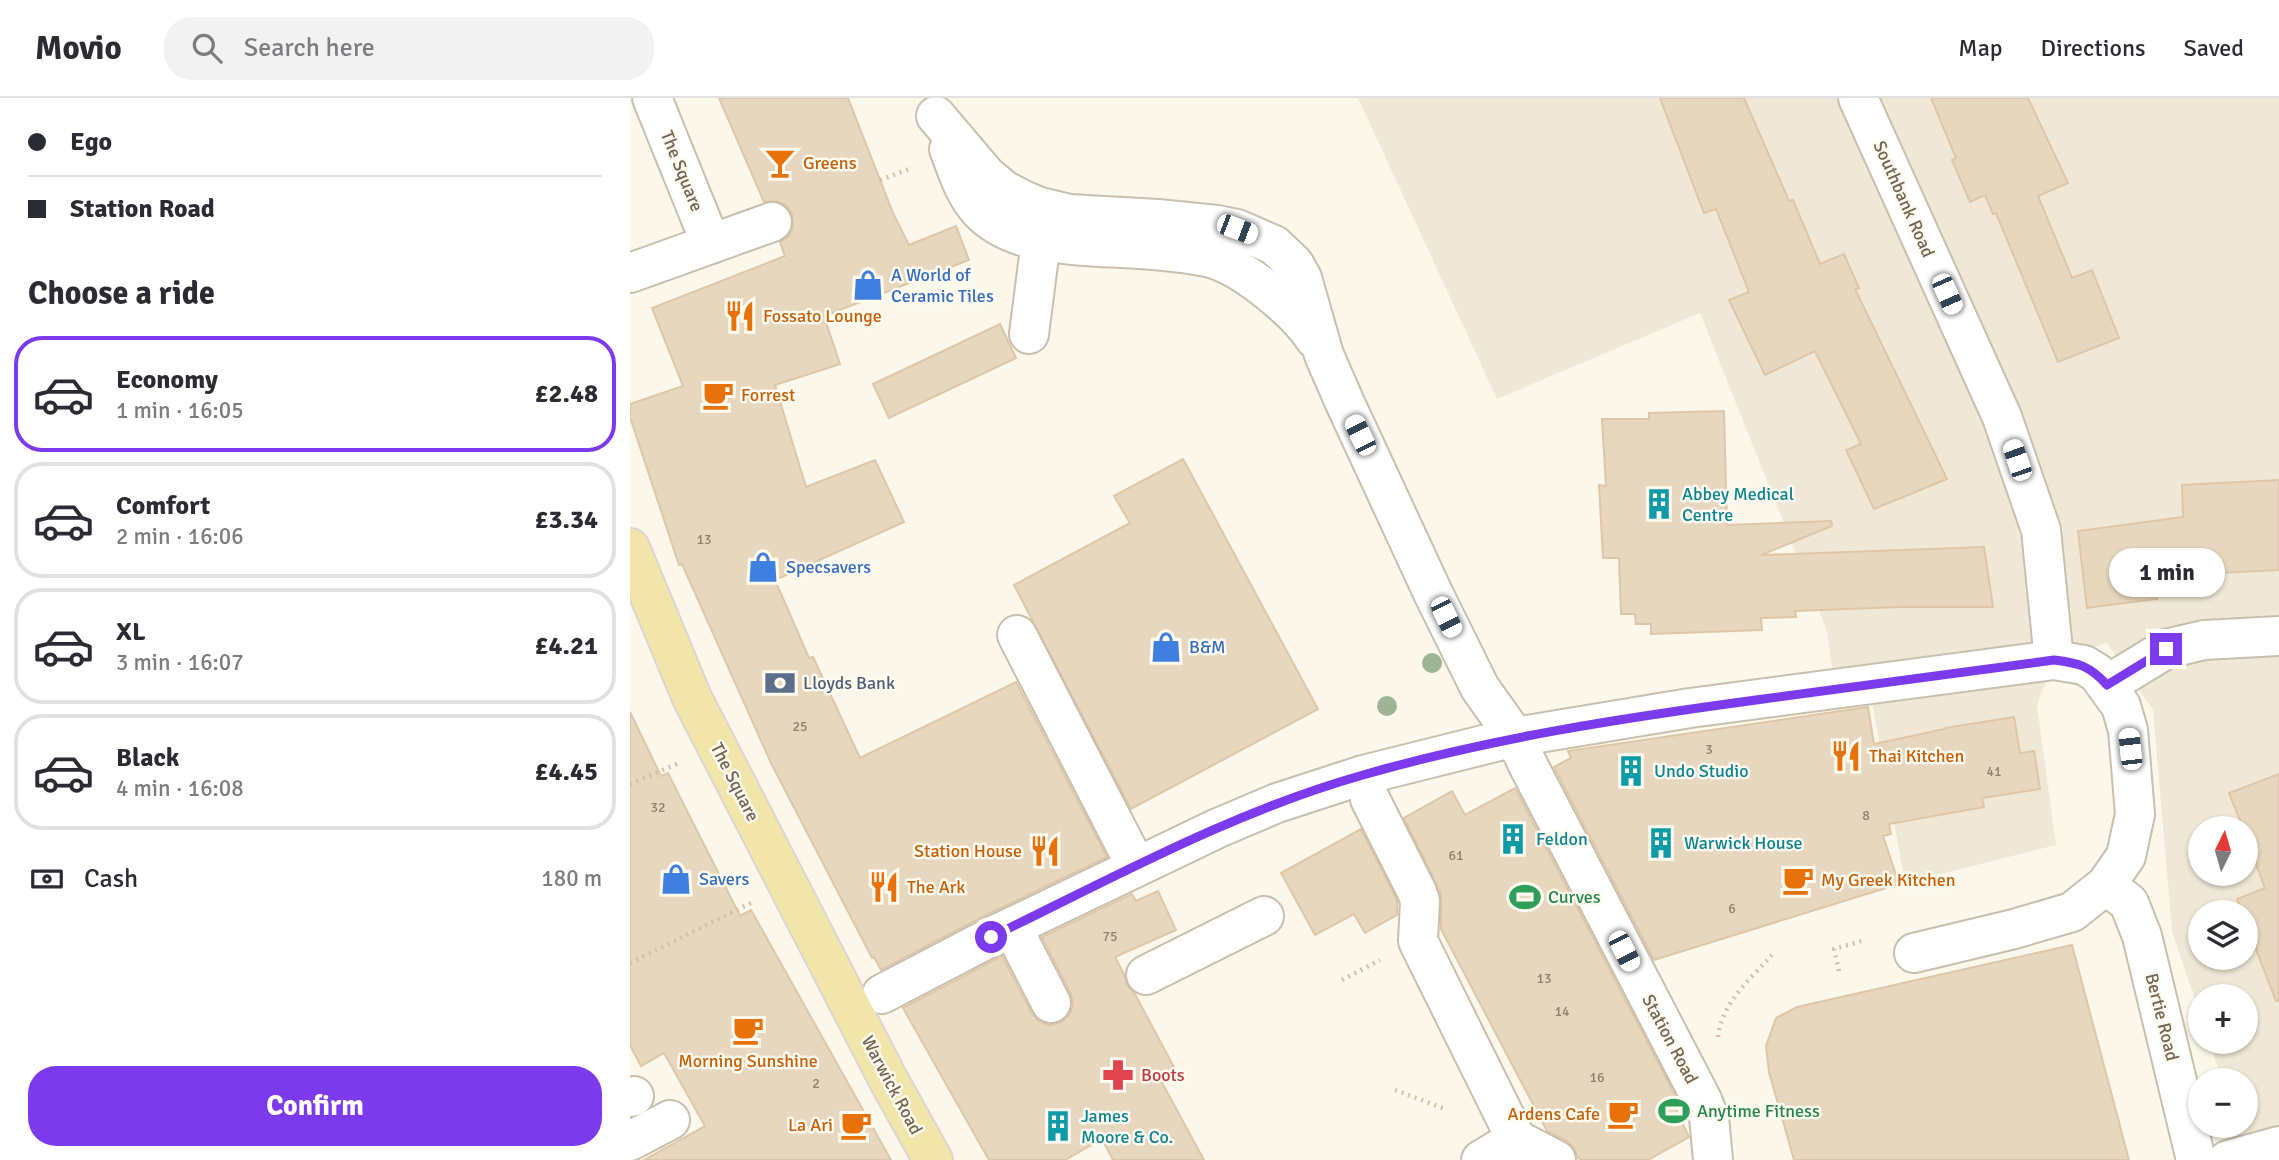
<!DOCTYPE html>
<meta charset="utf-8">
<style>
body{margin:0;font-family:Signika,sans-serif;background:#f2f2f3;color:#2b2b33;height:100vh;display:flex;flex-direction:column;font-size:26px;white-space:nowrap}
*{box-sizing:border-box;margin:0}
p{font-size:23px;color:#7c7c81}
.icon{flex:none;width:38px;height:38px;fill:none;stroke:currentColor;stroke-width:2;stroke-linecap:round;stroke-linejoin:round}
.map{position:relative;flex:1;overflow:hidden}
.details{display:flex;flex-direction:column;background:#fff;width:630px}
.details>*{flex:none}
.hud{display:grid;align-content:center;height:154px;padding:0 28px;background:#fff}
.needle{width:46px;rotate:5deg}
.controls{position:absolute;left:1558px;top:718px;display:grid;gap:14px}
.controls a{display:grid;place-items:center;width:70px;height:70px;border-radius:50%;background:#fff;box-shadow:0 2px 5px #0004;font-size:35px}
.end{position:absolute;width:32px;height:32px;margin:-16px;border:9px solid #7c3aed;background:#fff;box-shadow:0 0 0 4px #fff}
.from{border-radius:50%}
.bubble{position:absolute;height:49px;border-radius:24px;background:#fff;box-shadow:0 2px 5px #0004;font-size:23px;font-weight:700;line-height:49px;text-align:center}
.car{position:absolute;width:21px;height:42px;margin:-21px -10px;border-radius:9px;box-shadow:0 0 5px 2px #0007;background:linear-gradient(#fff 24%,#345 0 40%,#fff 0 76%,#345 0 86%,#fff 0)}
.hud b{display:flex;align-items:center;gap:24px;height:66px;font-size:26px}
.hud b+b{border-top:2px solid #e1e1e2}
.hud i{width:18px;height:18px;background:#2b2b33}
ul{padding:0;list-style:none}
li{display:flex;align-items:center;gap:21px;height:116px;margin:0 14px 10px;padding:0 14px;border:4px solid #e1e1e2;border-radius:28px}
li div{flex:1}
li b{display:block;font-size:26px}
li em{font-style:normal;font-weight:700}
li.active{border-color:#7c3aed}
li>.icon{width:63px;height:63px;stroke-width:1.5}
h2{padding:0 28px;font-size:32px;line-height:84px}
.pay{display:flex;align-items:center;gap:18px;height:77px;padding:0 28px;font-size:26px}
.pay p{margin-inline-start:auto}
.action{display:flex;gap:14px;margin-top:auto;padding:14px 28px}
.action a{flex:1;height:80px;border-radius:28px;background:#7c3aed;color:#fff;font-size:28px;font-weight:700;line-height:80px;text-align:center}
header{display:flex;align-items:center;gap:42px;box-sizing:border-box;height:98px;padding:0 35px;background:#fff;border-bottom:2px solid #e1e1e2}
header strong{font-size:33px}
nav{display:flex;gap:38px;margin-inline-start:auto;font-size:24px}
.search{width:490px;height:63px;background:#f2f2f3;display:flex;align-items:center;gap:18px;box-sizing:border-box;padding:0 24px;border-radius:28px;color:#7c7c81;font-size:26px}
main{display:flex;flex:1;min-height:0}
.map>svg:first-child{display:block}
</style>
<header>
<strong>Movio</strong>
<div class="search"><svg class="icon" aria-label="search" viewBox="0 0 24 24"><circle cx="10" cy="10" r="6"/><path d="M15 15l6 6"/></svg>Search here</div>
<nav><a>Map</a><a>Directions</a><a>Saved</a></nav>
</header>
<main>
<section class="details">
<div class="hud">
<b><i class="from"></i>Ego</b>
<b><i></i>Station Road</b>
</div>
<h2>Choose a ride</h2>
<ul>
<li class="active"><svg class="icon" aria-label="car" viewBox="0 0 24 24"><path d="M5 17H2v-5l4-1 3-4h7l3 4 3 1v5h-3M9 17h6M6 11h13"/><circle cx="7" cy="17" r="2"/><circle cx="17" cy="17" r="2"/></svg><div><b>Economy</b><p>1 min · 16:05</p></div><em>£2.48</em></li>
<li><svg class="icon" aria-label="car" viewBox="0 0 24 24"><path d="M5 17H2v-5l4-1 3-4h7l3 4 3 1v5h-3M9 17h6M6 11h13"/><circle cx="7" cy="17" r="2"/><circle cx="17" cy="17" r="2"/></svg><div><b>Comfort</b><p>2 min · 16:06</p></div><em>£3.34</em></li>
<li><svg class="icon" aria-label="car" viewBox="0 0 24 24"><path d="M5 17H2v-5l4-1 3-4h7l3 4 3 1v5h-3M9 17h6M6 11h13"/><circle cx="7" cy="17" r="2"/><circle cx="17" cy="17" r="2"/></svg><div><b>XL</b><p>3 min · 16:07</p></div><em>£4.21</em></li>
<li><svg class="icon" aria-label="car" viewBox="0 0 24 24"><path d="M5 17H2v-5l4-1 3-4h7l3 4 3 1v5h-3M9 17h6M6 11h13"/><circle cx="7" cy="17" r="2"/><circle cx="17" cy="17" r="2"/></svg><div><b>Black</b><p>4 min · 16:08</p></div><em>£4.45</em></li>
</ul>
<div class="pay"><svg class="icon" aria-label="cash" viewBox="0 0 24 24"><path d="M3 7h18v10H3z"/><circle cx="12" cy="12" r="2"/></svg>Cash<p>180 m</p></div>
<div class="action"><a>Confirm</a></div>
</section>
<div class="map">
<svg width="1649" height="1062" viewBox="0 0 1649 1062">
<rect width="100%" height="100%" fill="#fbf7ea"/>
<path fill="#efe8d6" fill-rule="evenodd" d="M728,0H1649V1062H1615L1605,1027H1615V982H1592L1579,943H1615V898H1570V916L1542,833L1523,612L1477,545L1424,562L1407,607L1426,747L1275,785L1239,588L1205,592L1197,533L1070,215L867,301ZM1570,730H1615V775H1570ZM1570,814H1615V859H1570Z"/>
<g fill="#e8d7bf" stroke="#dfc6a6" stroke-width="2">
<path d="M89,0H218L263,115L279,147L326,128L339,162L194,218L210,266L145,287L176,389L245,362L274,424L145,482L179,560L183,559L230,660L386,584L477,759L352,819L251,872L244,859L242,860L141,665L52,466L49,467L0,319V306L53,288L22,210L155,158L150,144L159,138L163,129L162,116L156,107L147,103L134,104Z"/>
<path d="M1030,0H1114L1159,103L1163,102L1190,166L1214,156L1229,190L1225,191L1317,381L1244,411L1216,352L1231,346L1185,253L1135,277L1099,202L1119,194L1086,111L1074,115Z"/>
<path d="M1301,0H1398L1438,85L1408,98L1442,180L1462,172L1489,240L1428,264L1366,115L1363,116L1355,97L1340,104L1322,62L1326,60Z"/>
<path d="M370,226L386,260L259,320L243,286Z"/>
<path d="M1094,313L1097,427L1201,423L1202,428L1131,457L1354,449L1363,509H1270L1165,513L1166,519L1131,520L1132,532L1021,536V526H1006L1005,516H991L989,460H973L969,387L976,388L972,321H1019V315Z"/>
<path d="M553,361L688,611L501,711L384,487L500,425L484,398Z"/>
<path d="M1649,382V472L1524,478L1527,501L1457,510L1448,433L1553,419L1552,387Z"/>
<path d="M1238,609L1244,646L1315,631V630L1384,619L1390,655L1404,653L1410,691L1352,700L1354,709L1259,726L1261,736L1253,738L1269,786L1024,862L924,669L941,660L938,653Z"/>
<path d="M0,614L31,678L38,675L110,818L121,812L261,1062H14L75,1028L34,955L11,968L0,947Z"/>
<path d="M1649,676V903H1646L1615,823V814H1612L1607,801L1635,790L1615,737V730H1613L1599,695Z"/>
<path d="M885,690L1047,1001L1042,1003L1059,1039L1018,1062H953L948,1060L944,1050L937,1043L917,1033L811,831V796L774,720L822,693L835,717Z"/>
<path d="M731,731L767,802V817L735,835L724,816L685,837L651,775Z"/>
<path d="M528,793L546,832L485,859L494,876L497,887L505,896L546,973L530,981L574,1062H483L472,1041L435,1062H359L273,910L372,858L402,916L410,924L419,927L430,925L440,916L443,907L441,896L412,839L502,796L506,803Z"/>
<path d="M1442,847L1499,1062H1164L1139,974L1136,948L1146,920L1167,909Z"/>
</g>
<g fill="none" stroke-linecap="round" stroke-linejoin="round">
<defs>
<g id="minor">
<path d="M22,0L81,146"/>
<path d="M1228,0L1372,319L1411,432L1424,562"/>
<path d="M306,18L357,78L374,92L393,102L410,109L439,116L528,121L587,127L607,131L644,147L664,166L672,180L694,257L715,305L803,495L850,590L885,639L898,667L1072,1002L1079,1019L1083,1062"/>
<path d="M319,51C327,72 334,96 350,113C374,138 410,144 443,147C487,151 532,150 576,159C611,166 666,212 685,241"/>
<path d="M0,175L142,124"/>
<path d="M399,236L414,119"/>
<path d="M387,537L506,768"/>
<path d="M1477,587L1536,551L1574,542L1649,538"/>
<path d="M740,701L787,794L790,803L788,843L886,1041L851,1062"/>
<path d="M1476,787L1499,805L1512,838L1566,1062"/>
<path d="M382,829L421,905"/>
<path d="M516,877L634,818"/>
<path d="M252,896L361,839L588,730L647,705L733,677L885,639L1060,610L1424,562L1454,567L1467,575L1491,608L1498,632L1505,716L1496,758L1476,787L1442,814L1384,831L1284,855"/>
<path d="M0,999L4,998"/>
<path d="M886,1041L926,1062"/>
<path d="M0,1043L40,1022"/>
<path d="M1598,1062L1649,1048"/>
</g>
<path id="major" d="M0,450L62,600L259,983L303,1062"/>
</defs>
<use href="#minor" stroke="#c9bfae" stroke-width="42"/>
<use href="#major" stroke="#dbd6d1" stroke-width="42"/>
<g stroke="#d3c0a7" stroke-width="4.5" stroke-dasharray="2 5" stroke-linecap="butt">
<path d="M250,82L282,70"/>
<path d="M0,686L49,665"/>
<path d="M0,865L121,805"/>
<path d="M1209,873L1204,851L1235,842"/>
<path d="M712,882L750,862"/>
<path d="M1088,939C1091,906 1121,880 1142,857"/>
<path d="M765,992L815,1011"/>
</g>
<use href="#minor" stroke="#fff" stroke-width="38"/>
<use href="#major" stroke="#f2e5a9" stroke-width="38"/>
</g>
<g fill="#9eb493">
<circle cx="802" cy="565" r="10"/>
<circle cx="757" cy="608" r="10"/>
</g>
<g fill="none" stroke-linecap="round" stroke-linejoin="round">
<path stroke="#7c3aed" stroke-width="9" d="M361,839C483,780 602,714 733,677C861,640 993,620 1126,602C1225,589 1324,576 1424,562C1449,565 1460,568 1477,587L1536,551"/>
</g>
<defs>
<symbol id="bar-bare" viewBox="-9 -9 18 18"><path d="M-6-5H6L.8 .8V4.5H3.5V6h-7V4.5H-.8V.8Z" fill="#e8710a" stroke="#fdfbf0" stroke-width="2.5" paint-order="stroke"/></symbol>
<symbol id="shop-bare" viewBox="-9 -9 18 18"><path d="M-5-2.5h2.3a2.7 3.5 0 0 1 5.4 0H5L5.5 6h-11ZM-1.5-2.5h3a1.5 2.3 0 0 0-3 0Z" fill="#3f7fe0" stroke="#fdfbf0" stroke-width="2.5" paint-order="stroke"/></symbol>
<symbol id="restaurant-bare" viewBox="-9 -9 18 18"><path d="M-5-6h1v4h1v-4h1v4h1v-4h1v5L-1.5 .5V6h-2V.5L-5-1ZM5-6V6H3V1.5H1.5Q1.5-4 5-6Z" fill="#e8710a" stroke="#fdfbf0" stroke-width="2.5" paint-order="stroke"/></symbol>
<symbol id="cafe-bare" viewBox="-9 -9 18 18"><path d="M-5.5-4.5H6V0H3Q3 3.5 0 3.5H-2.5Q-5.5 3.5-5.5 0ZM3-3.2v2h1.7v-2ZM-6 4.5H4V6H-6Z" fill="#e8710a" stroke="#fdfbf0" stroke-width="2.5" paint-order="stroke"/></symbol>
<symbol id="building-bare" viewBox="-9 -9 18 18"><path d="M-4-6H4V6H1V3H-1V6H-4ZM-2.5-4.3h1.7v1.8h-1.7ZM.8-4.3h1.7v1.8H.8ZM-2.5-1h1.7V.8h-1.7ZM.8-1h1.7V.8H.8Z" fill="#0f9aa8" stroke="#fdfbf0" stroke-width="2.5" paint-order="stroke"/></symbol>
<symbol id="bank-bare" viewBox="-9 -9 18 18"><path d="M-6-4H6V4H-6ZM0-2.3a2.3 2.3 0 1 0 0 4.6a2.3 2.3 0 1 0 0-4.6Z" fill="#5c6f8a" stroke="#fdfbf0" stroke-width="2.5" paint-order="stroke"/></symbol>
<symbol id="stadium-bare" viewBox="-9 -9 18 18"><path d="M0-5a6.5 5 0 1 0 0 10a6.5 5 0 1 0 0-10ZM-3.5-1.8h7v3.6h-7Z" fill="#2e9e5b" stroke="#fdfbf0" stroke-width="2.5" paint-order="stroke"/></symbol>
<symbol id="pharmacy-bare" viewBox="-9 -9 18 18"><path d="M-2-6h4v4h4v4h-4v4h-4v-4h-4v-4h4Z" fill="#e0444e" stroke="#fdfbf0" stroke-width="2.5" paint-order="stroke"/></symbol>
</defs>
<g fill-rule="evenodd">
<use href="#bar-bare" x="128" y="43" width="44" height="44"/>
<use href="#shop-bare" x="216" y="165" width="44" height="44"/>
<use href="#restaurant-bare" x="88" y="196" width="44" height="44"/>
<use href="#cafe-bare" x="66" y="275" width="44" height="44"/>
<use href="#building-bare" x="1007" y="384" width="44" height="44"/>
<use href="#shop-bare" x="111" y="447" width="44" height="44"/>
<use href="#shop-bare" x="514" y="527" width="44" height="44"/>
<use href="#bank-bare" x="128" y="563" width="44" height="44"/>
<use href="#restaurant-bare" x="1194" y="636" width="44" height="44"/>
<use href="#building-bare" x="979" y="651" width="44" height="44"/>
<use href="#building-bare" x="861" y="719" width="44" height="44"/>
<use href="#building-bare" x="1009" y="723" width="44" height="44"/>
<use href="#restaurant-bare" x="393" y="731" width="44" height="44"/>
<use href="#shop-bare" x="24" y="759" width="44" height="44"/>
<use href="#cafe-bare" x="1146" y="760" width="44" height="44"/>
<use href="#restaurant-bare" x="232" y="767" width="44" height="44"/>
<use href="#stadium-bare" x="873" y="777" width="44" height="44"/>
<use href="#cafe-bare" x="96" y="910" width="44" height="44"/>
<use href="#pharmacy-bare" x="466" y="955" width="44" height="44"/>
<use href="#stadium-bare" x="1022" y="991" width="44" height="44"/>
<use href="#cafe-bare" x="971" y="994" width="44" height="44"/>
<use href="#cafe-bare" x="204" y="1005" width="44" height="44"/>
<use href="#building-bare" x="406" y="1006" width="44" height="44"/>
</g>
<g text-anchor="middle" stroke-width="5" stroke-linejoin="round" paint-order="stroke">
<g font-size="14" fill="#90806b">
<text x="74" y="446">13</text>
<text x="170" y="633">25</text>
<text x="1079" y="656">3</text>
<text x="1364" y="678">41</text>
<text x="28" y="714">32</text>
<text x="1236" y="722">8</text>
<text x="826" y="762">61</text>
<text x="1102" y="815">6</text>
<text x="480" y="843">75</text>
<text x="914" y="885">13</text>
<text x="932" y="918">14</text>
<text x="967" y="984">16</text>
<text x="186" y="990">2</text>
</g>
<g font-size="18" fill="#c56008" stroke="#fdfbf0" text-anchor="start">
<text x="173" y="71">Greens</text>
<text x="133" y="224">Fossato Lounge</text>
<text x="111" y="303">Forrest</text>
<text x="1239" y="664">Thai Kitchen</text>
<text x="392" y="759" text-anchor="end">Station House</text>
<text x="1191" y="788">My Greek Kitchen</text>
<text x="277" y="795">The Ark</text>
<text x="118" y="969" text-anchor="middle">Morning Sunshine</text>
<text x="970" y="1022" text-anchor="end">Ardens Cafe</text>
<text x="203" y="1033" text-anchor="end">La Ari</text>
</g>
<g font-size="18" fill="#73634f" stroke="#fdfbf0">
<text transform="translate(52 73) rotate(68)" y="6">The Square</text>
<text transform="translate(1274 101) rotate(66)" y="6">Southbank Road</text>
<text transform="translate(105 684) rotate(63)" y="6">The Square</text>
<text transform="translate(1532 919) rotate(76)" y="6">Bertie Road</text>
<text transform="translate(1040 941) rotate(62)" y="6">Station Road</text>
<text transform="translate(262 987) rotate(62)" y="6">Warwick Road</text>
</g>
<g font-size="18" fill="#366cbe" stroke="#fdfbf0" text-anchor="start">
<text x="261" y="183">A World of<tspan x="261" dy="21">Ceramic Tiles</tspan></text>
<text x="156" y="475">Specsavers</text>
<text x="559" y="555">B&amp;M</text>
<text x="69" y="787">Savers</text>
</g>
<g font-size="18" fill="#0d838f" stroke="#fdfbf0" text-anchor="start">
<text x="1052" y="402">Abbey Medical<tspan x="1052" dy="21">Centre</tspan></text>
<text x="1024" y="679">Undo Studio</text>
<text x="906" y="747">Feldon</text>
<text x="1054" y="751">Warwick House</text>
<text x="451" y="1024">James<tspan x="451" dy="21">Moore &amp; Co.</tspan></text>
</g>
<g font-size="18" fill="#4e5e75" stroke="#fdfbf0" text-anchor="start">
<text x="173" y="591">Lloyds Bank</text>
</g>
<g font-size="18" fill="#27864d" stroke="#fdfbf0" text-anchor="start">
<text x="918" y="805">Curves</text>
<text x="1067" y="1019">Anytime Fitness</text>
</g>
<g font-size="18" fill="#be3a42" stroke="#fdfbf0" text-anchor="start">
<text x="511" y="983">Boots</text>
</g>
</g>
</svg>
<div class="controls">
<a><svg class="needle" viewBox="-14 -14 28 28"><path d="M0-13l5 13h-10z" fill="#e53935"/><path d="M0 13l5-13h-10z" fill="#7c7c81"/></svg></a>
<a><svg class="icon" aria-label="layers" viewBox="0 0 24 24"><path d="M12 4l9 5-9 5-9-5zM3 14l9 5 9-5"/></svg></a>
<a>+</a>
<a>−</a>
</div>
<i class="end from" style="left:361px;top:839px"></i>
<i class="end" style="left:1536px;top:551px"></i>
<div class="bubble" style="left:1479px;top:450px;width:116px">1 min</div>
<i class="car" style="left:607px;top:131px;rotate:111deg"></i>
<i class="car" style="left:1317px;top:196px;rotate:156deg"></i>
<i class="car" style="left:730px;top:337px;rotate:334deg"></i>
<i class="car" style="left:1387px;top:362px;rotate:341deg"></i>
<i class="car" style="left:816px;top:519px;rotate:154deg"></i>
<i class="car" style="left:1500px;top:651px;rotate:354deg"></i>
<i class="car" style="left:994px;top:853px;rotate:153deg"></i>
</div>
</main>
